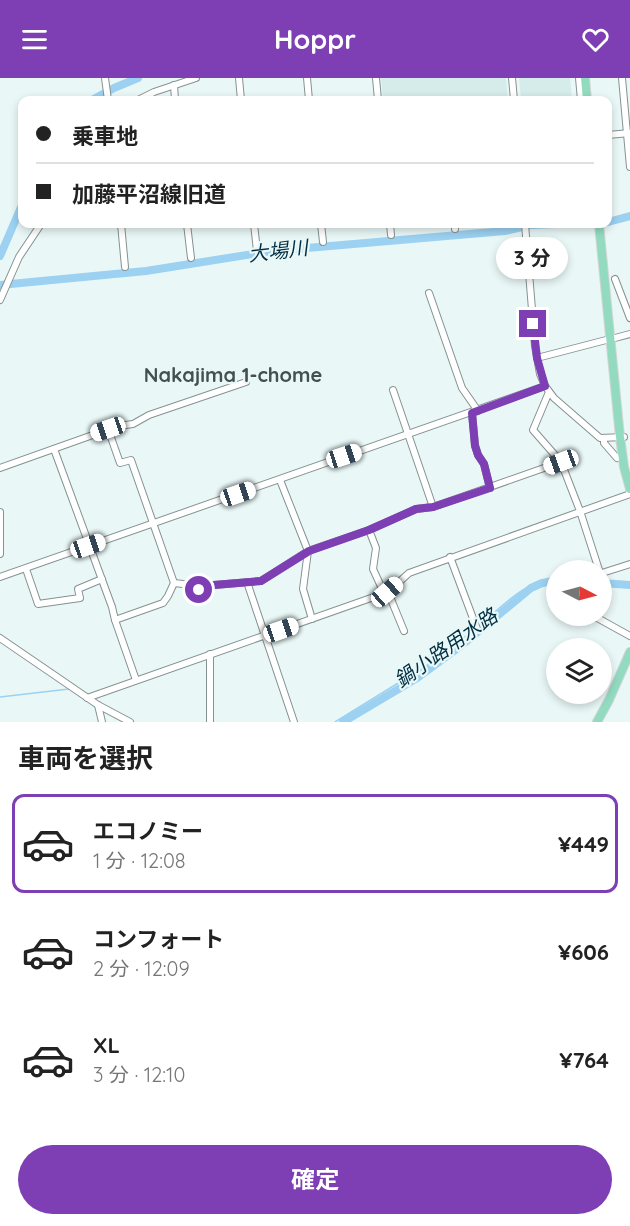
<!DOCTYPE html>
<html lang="ja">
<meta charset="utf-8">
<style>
body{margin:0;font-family:Quicksand,"Noto Sans JP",sans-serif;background:#f6f6f6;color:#222;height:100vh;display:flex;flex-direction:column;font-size:22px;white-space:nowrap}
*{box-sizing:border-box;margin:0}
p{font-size:20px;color:#767676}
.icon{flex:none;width:33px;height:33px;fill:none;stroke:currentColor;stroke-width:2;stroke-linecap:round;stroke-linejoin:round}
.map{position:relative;height:644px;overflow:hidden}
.panel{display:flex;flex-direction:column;background:#fff;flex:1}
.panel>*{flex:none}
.banner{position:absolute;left:18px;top:18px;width:594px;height:132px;border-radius:12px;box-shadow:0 3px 9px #0003;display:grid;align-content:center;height:132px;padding:0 18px;background:#fff}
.needle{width:39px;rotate:96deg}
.fabs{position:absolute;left:546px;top:482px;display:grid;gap:12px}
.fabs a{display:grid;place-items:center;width:66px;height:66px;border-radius:50%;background:#fff;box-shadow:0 3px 9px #0003;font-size:30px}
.end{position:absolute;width:27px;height:27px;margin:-14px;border:8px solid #7e3fb4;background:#fff;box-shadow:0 0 0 3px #fff}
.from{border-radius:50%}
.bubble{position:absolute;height:42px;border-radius:21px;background:#fff;box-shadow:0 3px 9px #0003;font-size:20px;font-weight:700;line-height:42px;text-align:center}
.car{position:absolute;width:18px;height:36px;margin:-18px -9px;border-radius:8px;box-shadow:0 0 4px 2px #0007;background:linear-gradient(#fff 24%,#345 0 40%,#fff 0 76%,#345 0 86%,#fff 0)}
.banner b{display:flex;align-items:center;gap:21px;height:57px;font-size:22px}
.banner b+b{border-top:2px solid #e0e0e0}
.banner i{width:15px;height:15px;background:#222}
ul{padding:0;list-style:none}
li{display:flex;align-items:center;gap:18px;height:99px;margin:0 12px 9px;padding:0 6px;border:3px solid transparent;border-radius:12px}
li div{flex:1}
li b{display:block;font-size:22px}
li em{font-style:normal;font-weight:700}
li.current{border-color:#7e3fb4}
li>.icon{width:54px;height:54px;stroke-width:1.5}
h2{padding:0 18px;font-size:27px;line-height:72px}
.button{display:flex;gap:12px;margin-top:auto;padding:12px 18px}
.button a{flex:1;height:69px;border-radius:36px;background:#7e3fb4;color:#fff;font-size:24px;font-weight:700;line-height:69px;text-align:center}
header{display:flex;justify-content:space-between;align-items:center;height:78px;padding:0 18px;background:#7e3fb4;color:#fff;font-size:27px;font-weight:700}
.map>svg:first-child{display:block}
</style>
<header><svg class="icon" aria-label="menu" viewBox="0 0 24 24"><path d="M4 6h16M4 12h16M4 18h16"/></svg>Hoppr<svg class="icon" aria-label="heart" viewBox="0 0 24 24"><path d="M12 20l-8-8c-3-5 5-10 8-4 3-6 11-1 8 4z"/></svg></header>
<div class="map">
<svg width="630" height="644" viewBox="0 0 630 644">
<rect width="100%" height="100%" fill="#e9f8f7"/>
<g fill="#d5eceb">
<path d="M381,0H506L508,22H383Z"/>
<path d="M519,0H570L572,22H521Z"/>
</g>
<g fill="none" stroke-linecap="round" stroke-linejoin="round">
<g stroke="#9cd1f1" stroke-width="1.5">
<path d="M478,549C501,529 525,503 556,499"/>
<path d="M0,619L69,611"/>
<path d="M335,644L429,586L474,552"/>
</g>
<g stroke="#9cd1f1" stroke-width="8">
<path d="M92,22L114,10L138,0"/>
<path d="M608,144L630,138"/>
<path d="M582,146H595"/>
<path d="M0,178L22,127"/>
<path d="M0,207L146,193L272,173L505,153L530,147L557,146"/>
<path d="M602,505L630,507"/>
<path d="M343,644L417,600L462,567L531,510L542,505L556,503"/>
</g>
<defs>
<g id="minor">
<path d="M105,0L108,22"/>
<path d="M239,0L241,22"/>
<path d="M307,0L309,22"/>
<path d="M376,0L378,22"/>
<path d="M512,0L514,22"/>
<path d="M579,0L581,22"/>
<path d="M622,0L630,89"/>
<path d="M174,7L175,22"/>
<path d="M138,22L154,14L196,0"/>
<path d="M608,57L630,55"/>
<path d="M121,146L125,189"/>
<path d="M187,146L191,180"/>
<path d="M254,146L257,173"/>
<path d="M321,146L323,164"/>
<path d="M390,146L391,157"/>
<path d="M455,146V151"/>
<path d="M525,146L535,268L540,296L545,308L554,320L600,360L624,359"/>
<path d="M615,201L630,240"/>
<path d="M429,215L462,310L478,333"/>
<path d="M0,222L19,179L41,146"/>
<path d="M615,260L630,256"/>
<path d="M537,280L610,261"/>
<path d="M393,312L433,429"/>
<path d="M549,314L533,352L561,384L580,433L599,492"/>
<path d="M472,335L475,367L478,377L484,386L490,410"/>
<path d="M108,351L120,385L131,382L174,505L168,518L163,525L115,542"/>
<path d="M604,361V365L617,380"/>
<path d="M54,371L112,529L115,542L136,602"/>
<path d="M0,390L118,348L133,346L149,337L246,304"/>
<path d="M280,402L308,473L303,511L312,541"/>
<path d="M0,434V476"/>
<path d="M369,452L376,470L373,491L384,515"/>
<path d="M450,479L477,551"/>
<path d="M26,491L38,526L80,520L78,511L102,501"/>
<path d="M602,495L630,486"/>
<path d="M0,499L545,308"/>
<path d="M247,504L294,644"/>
<path d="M174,505L183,506L192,511L199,512L214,507L261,503L308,473L369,452L416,431L433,429L561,384"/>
<path d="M388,514L404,553"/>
<path d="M592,537L630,558"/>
<path d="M0,560L98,627L130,644"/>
<path d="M210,576V644"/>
<path d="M87,620L388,514L409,495L630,416"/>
<path d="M98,627L102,644"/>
</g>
<g id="major">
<path d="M585,0L587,22"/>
<path d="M599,146L620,359L624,389L630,411"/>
<path d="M597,644L609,622L630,574"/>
</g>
</defs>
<use href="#minor" stroke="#859291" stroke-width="8"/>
<use href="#major" stroke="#d3d4d4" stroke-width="10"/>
<use href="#minor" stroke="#fff" stroke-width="6"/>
<use href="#major" stroke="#92dbc0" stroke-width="8"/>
</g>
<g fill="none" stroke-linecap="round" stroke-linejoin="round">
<path stroke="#7e3fb4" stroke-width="8" d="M199,512L214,507L261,503L309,473L369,452L416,431L433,429L490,410L484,386L478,377L475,368L472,335L545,308L537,280L533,246"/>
</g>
<g text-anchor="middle" stroke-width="4.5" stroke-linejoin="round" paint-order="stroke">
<g font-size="20" font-style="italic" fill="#002e43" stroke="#e9f8f7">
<text transform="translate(278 173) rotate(-7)" y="7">大場川</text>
<text transform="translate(446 570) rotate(-35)" y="7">鍋小路用水路</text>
</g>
<g font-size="20" font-weight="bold" fill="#44504f" stroke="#e9f8f7">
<text x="233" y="304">Nakajima 1-chome</text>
</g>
</g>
</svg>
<div class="fabs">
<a><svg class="needle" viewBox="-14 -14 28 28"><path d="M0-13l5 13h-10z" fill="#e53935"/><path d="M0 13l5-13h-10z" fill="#767676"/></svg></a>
<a><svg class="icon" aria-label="layers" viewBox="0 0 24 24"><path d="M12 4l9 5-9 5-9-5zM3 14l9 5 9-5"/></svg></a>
</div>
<i class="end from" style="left:199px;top:512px"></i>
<i class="end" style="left:533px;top:246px"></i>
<div class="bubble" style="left:496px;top:159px;width:72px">3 分</div>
<i class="car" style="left:108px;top:351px;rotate:251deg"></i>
<i class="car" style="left:344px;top:378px;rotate:72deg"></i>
<i class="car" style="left:561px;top:384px;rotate:250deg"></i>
<i class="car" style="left:238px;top:416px;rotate:71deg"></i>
<i class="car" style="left:88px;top:468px;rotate:71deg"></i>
<i class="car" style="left:387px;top:514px;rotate:49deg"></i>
<i class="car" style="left:281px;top:552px;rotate:71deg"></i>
<div class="banner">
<b><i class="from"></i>乗車地</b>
<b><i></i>加藤平沼線旧道</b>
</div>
</div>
<section class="panel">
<h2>車両を選択</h2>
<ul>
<li class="current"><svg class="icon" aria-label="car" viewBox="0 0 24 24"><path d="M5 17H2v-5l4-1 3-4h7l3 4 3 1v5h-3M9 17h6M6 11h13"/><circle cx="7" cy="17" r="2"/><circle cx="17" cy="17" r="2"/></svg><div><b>エコノミー</b><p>1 分 · 12:08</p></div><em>¥449</em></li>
<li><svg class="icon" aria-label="car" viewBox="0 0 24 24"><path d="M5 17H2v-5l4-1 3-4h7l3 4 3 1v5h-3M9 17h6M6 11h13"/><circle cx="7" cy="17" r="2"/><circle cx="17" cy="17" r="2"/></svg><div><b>コンフォート</b><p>2 分 · 12:09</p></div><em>¥606</em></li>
<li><svg class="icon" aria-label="car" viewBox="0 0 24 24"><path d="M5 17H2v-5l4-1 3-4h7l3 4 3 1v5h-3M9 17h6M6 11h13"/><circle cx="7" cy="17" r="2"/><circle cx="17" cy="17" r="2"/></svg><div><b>XL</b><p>3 分 · 12:10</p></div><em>¥764</em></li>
</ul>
<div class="button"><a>確定</a></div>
</section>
